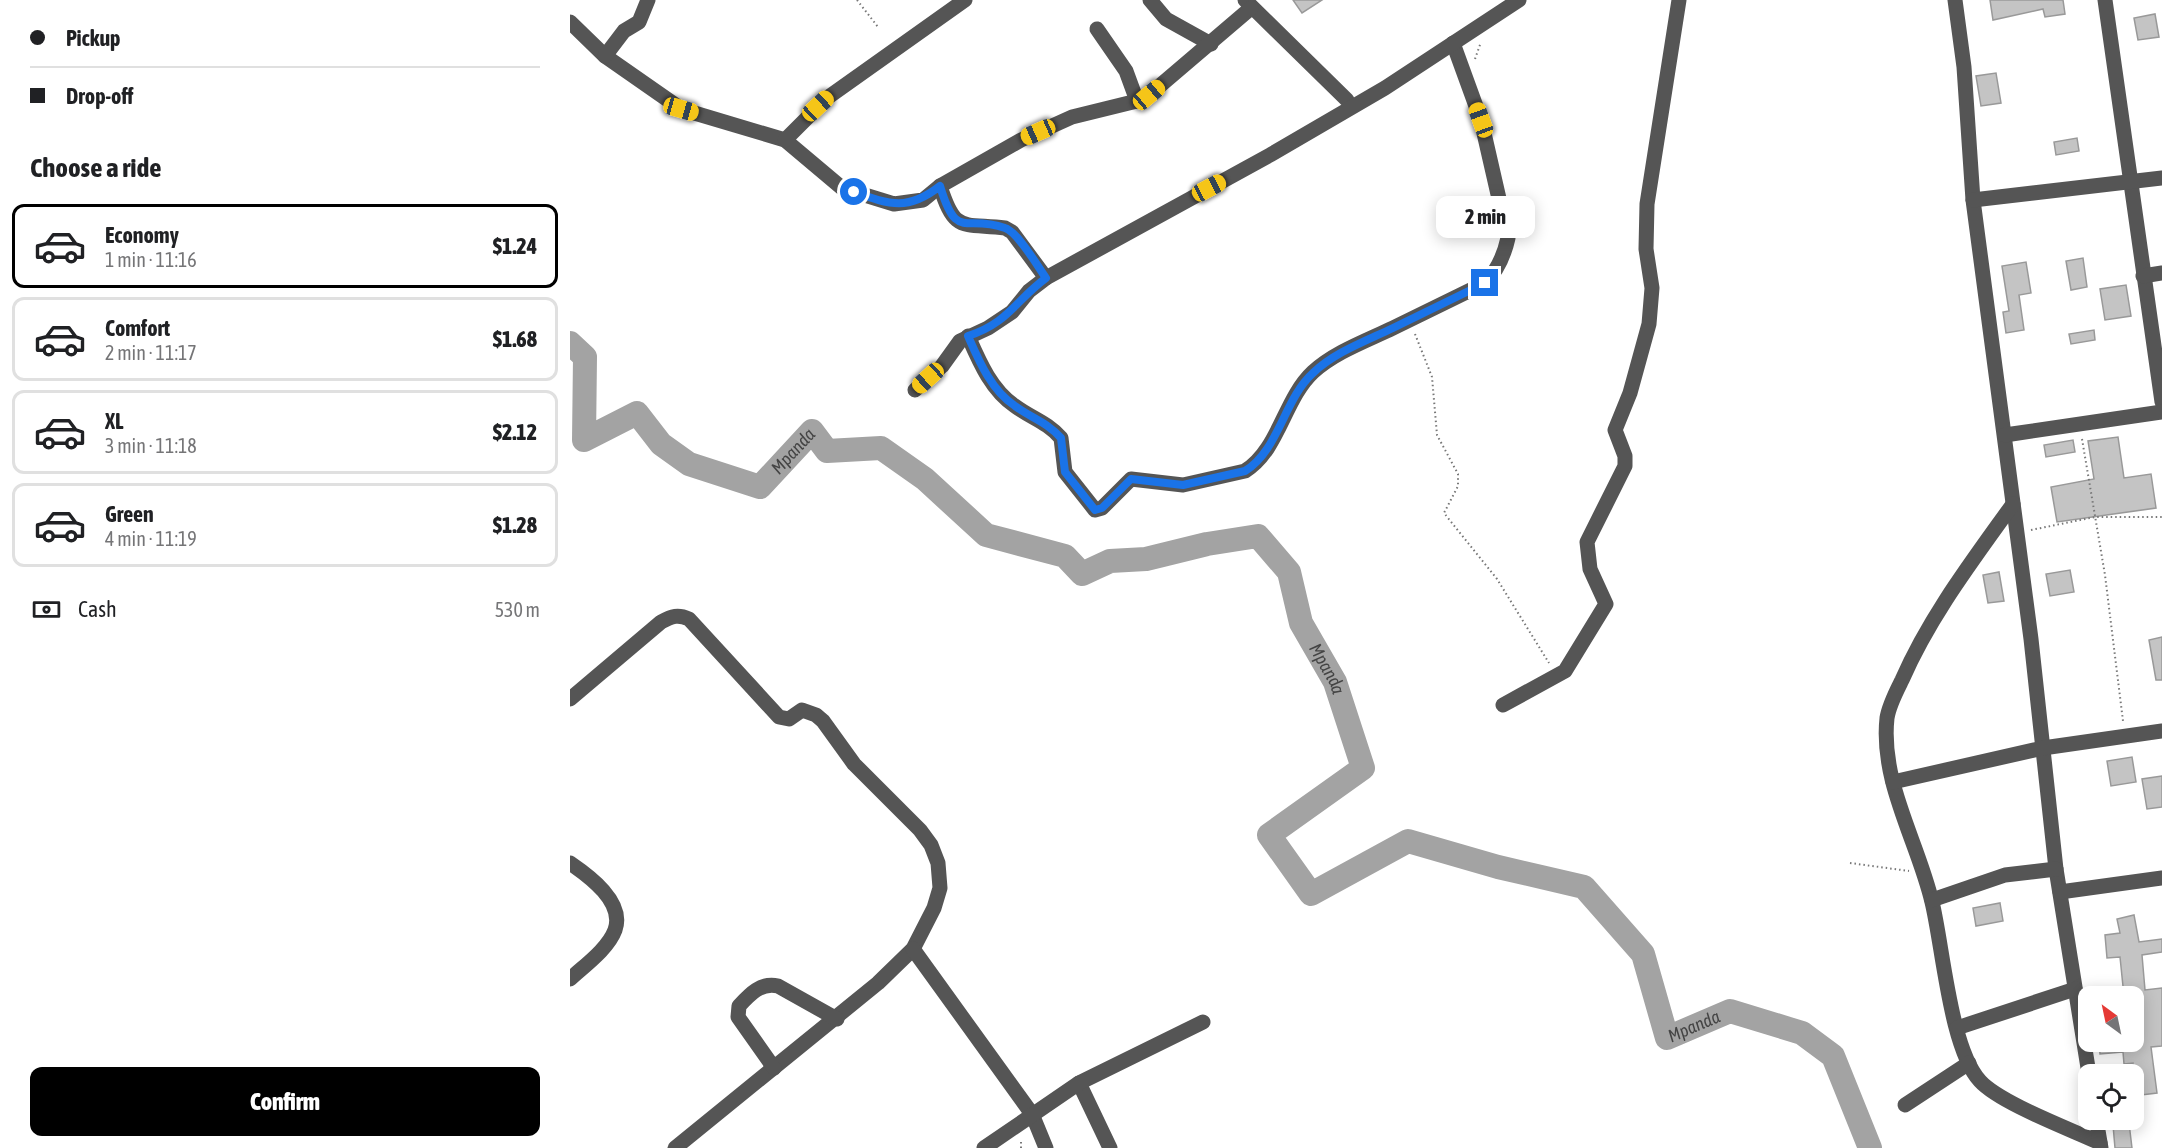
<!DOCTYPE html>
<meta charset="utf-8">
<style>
body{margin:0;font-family:"Asap Condensed",sans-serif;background:#f6f6f6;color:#202124;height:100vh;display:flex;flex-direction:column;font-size:22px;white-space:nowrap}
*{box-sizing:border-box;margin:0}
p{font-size:20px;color:#757577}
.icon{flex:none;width:33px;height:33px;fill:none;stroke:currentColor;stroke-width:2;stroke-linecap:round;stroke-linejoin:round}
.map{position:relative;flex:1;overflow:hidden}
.sheet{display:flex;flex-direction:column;background:#fff;width:570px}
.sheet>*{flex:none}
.banner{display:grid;align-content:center;height:132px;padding:0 30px;background:#fff}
.needle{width:39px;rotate:327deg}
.buttons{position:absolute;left:1508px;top:986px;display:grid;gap:12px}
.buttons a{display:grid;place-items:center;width:66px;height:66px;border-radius:12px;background:#fff;box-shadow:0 3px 15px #0003;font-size:30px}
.end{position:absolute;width:27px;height:27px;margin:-14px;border:8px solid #1a73e8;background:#fff;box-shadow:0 0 0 3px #fff}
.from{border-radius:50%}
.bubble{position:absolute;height:42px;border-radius:12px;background:#fff;box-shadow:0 3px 15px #0003;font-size:20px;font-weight:800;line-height:42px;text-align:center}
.car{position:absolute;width:18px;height:36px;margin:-18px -9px;border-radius:8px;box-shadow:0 0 4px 2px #0007;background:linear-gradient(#f5c518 24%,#345 0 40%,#f5c518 0 76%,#345 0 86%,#f5c518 0)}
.banner b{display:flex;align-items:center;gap:21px;height:57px;font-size:22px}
.banner b+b{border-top:2px solid #e0e0e0}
.banner i{width:15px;height:15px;background:#202124}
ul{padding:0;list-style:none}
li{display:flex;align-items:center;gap:18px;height:84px;margin:0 12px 9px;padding:0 18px;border:3px solid #e0e0e0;border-radius:12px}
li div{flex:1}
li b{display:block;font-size:22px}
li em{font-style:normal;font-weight:800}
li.selected{border-color:#000}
li>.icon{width:54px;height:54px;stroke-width:1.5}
h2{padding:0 30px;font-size:27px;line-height:72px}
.pay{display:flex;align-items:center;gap:15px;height:66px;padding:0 30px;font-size:22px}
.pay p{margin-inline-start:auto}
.button{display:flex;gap:12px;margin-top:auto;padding:12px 30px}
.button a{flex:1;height:69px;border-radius:12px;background:#000;color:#fff;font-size:24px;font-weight:800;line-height:69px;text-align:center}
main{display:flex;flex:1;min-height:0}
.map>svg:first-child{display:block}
</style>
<main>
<section class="sheet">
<div class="banner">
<b><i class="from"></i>Pickup</b>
<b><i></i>Drop-off</b>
</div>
<h2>Choose a ride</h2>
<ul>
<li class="selected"><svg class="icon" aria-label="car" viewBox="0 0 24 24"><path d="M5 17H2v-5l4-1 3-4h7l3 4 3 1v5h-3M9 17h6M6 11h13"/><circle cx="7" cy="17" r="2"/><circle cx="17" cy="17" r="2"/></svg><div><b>Economy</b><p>1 min · 11:16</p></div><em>$1.24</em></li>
<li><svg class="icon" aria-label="car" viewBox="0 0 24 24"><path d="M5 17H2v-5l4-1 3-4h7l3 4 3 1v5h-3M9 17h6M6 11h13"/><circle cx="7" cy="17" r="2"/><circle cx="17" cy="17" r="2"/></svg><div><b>Comfort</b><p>2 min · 11:17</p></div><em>$1.68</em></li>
<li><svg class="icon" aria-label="car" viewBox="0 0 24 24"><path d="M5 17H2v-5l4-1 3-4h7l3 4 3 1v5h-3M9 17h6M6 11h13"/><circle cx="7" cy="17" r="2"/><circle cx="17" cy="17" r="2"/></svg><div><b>XL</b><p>3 min · 11:18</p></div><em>$2.12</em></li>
<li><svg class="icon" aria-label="car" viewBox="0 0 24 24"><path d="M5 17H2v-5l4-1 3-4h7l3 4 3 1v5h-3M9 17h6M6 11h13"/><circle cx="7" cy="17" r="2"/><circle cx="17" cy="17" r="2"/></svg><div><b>Green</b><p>4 min · 11:19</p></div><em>$1.28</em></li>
</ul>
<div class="pay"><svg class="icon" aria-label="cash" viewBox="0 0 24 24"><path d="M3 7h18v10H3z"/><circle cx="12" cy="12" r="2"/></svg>Cash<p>530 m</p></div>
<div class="button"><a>Confirm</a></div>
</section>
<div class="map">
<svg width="1592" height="1148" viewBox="0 0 1592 1148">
<rect width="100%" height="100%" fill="#fff"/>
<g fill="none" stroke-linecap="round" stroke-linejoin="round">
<path stroke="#a3a3a3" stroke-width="24" id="s1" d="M0,343L15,357L14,440L67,413L91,444L119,464L190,487L242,431L257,451L311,448L355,479L416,535L495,556L512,574L540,561L576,559L637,544L688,536L719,572L731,623L765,682L793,768L699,835L741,894L838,841L928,867L1014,887L1073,954L1097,1038L1160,1011L1232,1033L1263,1056L1300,1148"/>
</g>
<g fill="#c4c4c4" stroke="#999" stroke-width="1.5">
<path d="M723,0H752L732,13Z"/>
<path d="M1420,0H1493L1495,14L1475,17L1473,9L1423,20Z"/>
<path d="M1585,14L1589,37L1568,40L1564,18Z"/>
<path d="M1426,73L1431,103L1411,106L1406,76Z"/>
<path d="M1507,138L1509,151L1486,155L1484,142Z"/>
<path d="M1513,258L1517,287L1501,290L1496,261Z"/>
<path d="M1456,262L1461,293L1449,295L1454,330L1436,333L1433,312L1439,311L1432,266Z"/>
<path d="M1556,285L1561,316L1535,320L1530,289Z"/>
<path d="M1524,330L1525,340L1501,344L1499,334Z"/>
<path d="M1548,437L1554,478L1581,474L1586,508L1487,522L1481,487L1524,479L1518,441Z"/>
<path d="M1503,440L1505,452L1476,457L1474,445Z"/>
<path d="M1500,570L1504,592L1480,596L1476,574Z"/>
<path d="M1429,572L1434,601L1418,603L1413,575Z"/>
<path d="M1592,637V680H1586L1579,640Z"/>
<path d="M1562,757L1566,782L1541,786L1537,761Z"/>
<path d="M1592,776V807L1577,809L1572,779Z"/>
<path d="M1430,903L1433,921L1406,926L1403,908Z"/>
<path d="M1564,915L1569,942L1592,939V952L1572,955L1575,990L1592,988V1046L1581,1047L1587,1093L1563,1096V1063L1554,1064L1553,1052L1530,1054L1529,1041H1563V996H1554L1550,957L1537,958L1535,935L1550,933L1547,919Z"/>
<path d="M1559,1123L1562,1148H1545L1543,1125Z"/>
</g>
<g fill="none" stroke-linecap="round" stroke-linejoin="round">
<g stroke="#777" stroke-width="2" stroke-dasharray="1.5 3" stroke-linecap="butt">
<path d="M287,0L308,27"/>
<path d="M905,59L911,42"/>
<path d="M845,334L862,377L867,435L888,474V486L874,513L927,579L979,663"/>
<path d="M1512,439L1535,575L1553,721"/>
<path d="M1461,530L1525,517H1592"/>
<path d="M1280,863L1339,871"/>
<path d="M451,1148V1139"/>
</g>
<g stroke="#555" stroke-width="15">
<path d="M580,0L596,19L641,44"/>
<path d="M675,0L777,100"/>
<path d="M1385,0L1394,67L1403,200L1461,639L1486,869L1519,1074"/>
<path d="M1535,0L1592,402"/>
<path d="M0,22L35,56L111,109L215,140L272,188L324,204L353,200L370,186L451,140L502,117L567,101L579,95L681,8"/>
<path d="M527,29L556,71L567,101"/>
<path d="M35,56L54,31L69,22L78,0"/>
<path d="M215,140L257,98L395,0"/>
<path d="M370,186C385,233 391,223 435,228L442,232L476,278"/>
<path d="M1403,200L1592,178"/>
<path d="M1573,276L1592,273"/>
<path d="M398,336C409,361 421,390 445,406C461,418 477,422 491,438L495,472L525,510L532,508L561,479L613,485L675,471C709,450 714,399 743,372C765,352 796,341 823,328C854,313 884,298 915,283C928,270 934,256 938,238L911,120L883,43"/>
<path d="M345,390L372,366L390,341L418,328L442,312L459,291L476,278L700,155L815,88L949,0"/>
<path d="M1435,435L1592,412"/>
<path d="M1443,504C1403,560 1360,616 1332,680C1326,692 1319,705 1317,718C1310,782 1348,842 1362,902C1373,947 1380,1048 1410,1081C1430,1103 1500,1129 1530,1143"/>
<path d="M0,699L91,622C102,616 108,614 119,619L209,717L219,719L232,710L246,715L253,721L284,764L350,830L361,845L368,863L370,888L364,908L343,949L308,983L105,1148"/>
<path d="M933,705L995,671L1036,604L1020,569L1017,542L1055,466V456L1045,430L1060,393L1079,324L1082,288L1076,249L1077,204L1109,0"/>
<path d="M1323,782L1473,748L1592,731"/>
<path d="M0,863C19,876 55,902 45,930C38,949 14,966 0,979"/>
<path d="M1490,892L1592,878"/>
<path d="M1362,900L1435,875L1486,869"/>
<path d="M343,949L462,1114L476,1148"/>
<path d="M1387,1028L1505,989"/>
<path d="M204,1068L168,1017L169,1006C180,994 191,982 208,986L267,1019"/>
<path d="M509,1083L540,1148"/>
<path d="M1335,1105L1399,1063"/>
<path d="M1526,1119L1531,1148"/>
<path d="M414,1148L509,1083L633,1022"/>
</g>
</g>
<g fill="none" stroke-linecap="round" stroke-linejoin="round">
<path stroke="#1a73e8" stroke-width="8" d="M284,192C321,205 338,211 370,186C387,242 394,214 435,228C448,232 468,267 476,278C445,301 438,323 398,336C409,361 421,390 445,406C461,418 477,422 491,438L495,472L525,510L532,508L561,479L613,485L675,471C709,450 714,399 743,373C765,352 796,341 823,328C854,313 884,298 915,283"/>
</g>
<g text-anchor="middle" stroke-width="4.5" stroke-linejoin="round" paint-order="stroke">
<g font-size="18" font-style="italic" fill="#444" stroke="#fff">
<text dy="6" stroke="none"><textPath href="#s1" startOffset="360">Mpanda</textPath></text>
<text dy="6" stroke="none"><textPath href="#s1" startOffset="1044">Mpanda</textPath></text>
<text dy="6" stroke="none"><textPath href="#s1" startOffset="1836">Mpanda</textPath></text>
</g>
</g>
</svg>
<div class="buttons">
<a><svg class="needle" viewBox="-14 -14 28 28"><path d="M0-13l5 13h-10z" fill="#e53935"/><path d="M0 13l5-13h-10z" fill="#757577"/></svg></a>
<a><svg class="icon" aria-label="locate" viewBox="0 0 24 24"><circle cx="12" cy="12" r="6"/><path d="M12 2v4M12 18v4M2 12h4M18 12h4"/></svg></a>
</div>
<i class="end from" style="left:284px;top:192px"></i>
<i class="end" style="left:915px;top:283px"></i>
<div class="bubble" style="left:866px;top:196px;width:99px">2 min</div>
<i class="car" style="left:579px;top:95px;rotate:50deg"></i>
<i class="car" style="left:248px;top:106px;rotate:47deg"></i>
<i class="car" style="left:111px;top:109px;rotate:106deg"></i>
<i class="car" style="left:911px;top:120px;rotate:340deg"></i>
<i class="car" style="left:468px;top:132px;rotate:246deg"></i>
<i class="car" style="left:639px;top:188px;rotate:62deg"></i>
<i class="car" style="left:358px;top:378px;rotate:228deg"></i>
</div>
</main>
